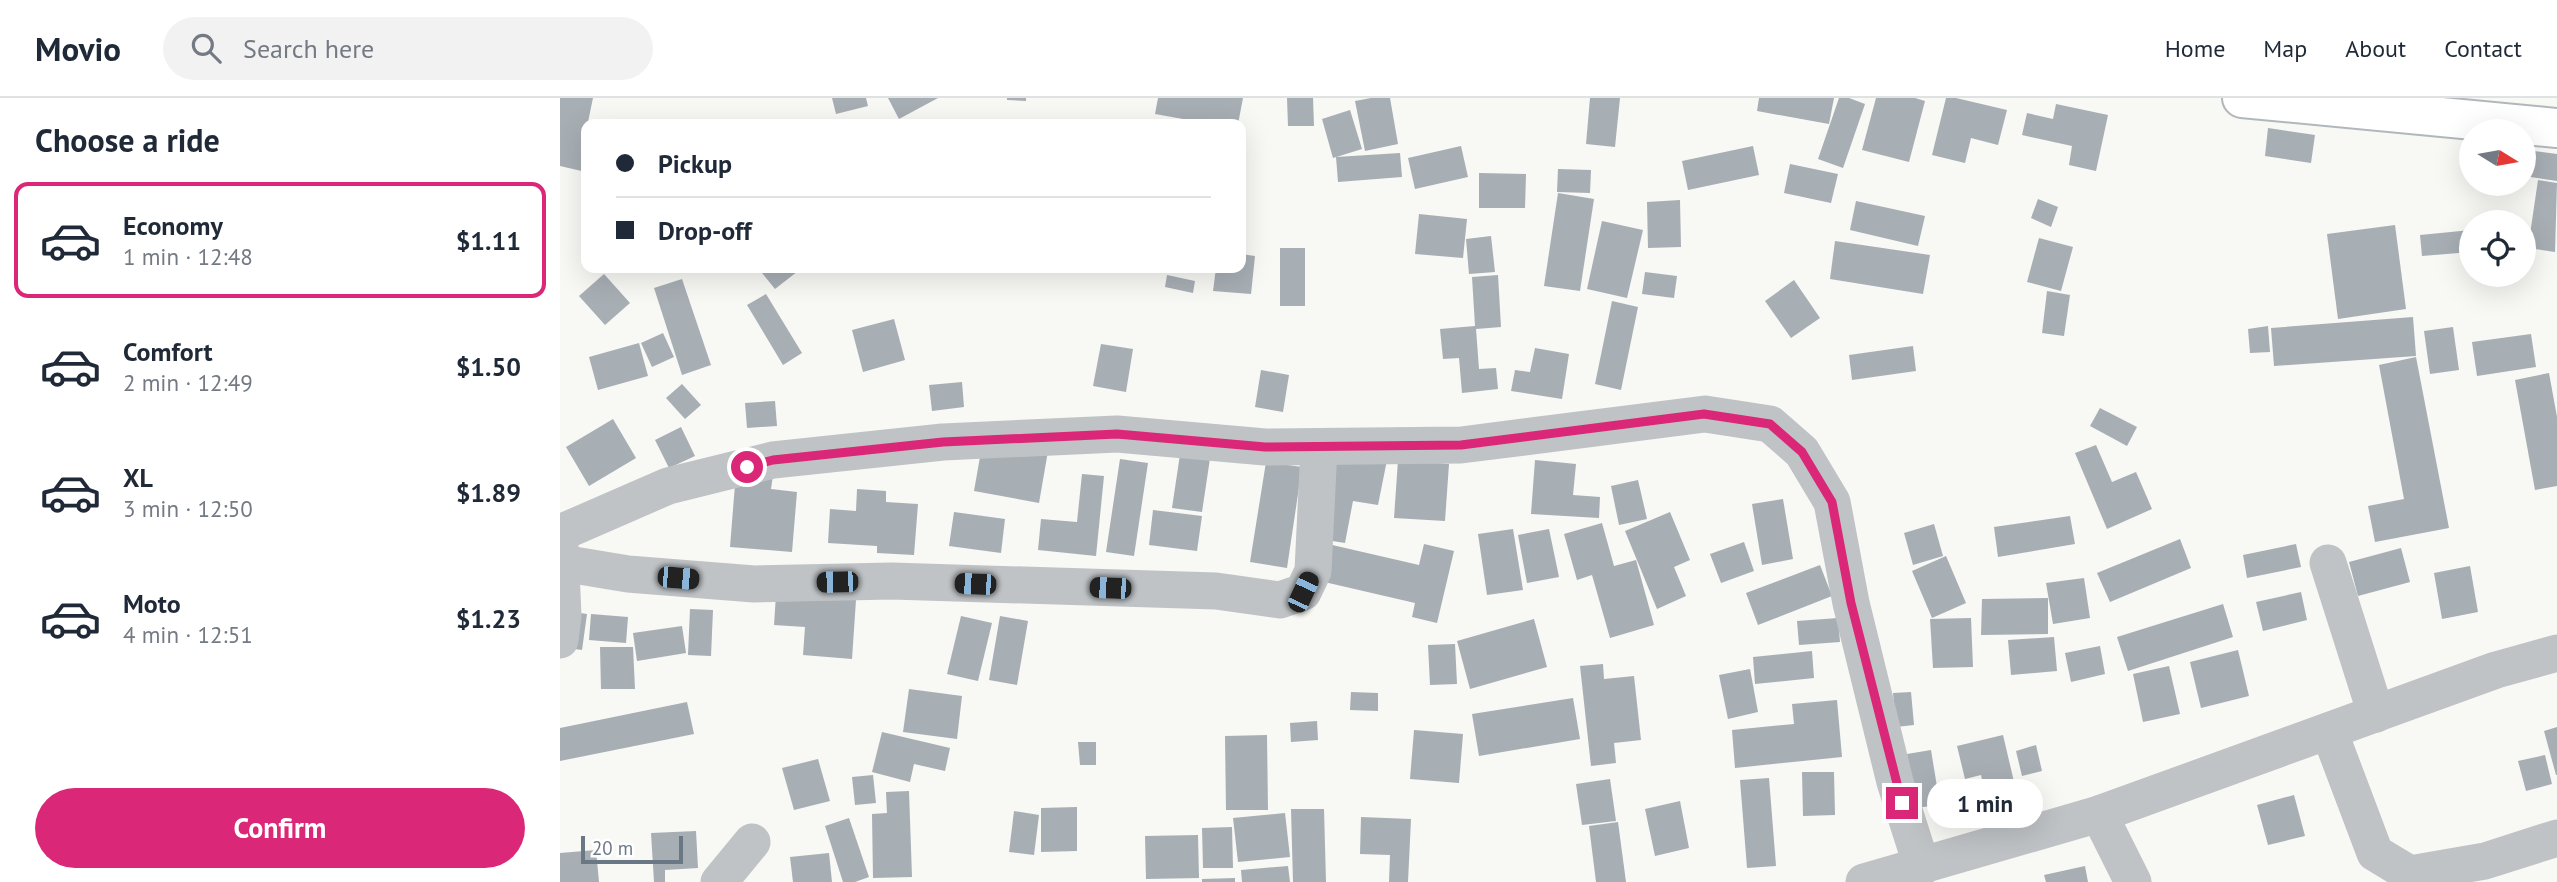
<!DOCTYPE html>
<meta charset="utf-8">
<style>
body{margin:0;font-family:"PT Sans",sans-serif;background:#f2f2f3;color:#1f2937;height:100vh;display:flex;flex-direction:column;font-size:26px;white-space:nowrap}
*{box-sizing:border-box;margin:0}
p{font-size:23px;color:#747a83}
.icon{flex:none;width:38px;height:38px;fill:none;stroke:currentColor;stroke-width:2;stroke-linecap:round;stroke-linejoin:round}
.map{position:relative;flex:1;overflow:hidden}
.sheet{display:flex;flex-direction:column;background:#fff;width:560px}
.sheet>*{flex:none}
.hud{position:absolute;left:21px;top:21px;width:665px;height:154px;border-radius:14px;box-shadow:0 7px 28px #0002;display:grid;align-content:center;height:154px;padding:0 35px;background:#fff}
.needle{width:46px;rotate:101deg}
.controls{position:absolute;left:1899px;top:21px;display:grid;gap:14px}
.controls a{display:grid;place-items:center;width:77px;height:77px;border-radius:50%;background:#fff;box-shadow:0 7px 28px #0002;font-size:35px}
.scale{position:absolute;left:21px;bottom:18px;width:102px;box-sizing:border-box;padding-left:7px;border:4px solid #697884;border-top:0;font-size:19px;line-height:24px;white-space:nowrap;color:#697884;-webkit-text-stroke:5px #fff;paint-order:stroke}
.end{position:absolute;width:32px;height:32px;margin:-16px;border:9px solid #db2777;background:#fff;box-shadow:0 0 0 4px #fff}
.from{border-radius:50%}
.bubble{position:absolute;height:49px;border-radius:24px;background:#fff;box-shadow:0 7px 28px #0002;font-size:23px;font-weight:700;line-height:49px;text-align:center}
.car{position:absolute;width:21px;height:42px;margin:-21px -10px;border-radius:9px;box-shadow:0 0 5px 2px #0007;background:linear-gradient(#222 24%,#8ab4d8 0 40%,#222 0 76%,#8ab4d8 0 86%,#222 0)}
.hud b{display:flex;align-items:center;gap:24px;height:66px;font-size:26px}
.hud b+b{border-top:2px solid #e0e1e3}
.hud i{width:18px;height:18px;background:#1f2937}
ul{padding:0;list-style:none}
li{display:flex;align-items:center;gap:21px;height:116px;margin:0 14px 10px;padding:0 21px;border:4px solid transparent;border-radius:14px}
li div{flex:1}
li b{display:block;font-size:26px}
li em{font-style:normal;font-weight:700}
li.on{border-color:#db2777}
li>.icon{width:63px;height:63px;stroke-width:1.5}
h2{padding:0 35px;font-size:32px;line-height:84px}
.button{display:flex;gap:14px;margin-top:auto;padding:14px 35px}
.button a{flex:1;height:80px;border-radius:42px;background:#db2777;color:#fff;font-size:28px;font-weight:700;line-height:80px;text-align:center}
header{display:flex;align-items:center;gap:42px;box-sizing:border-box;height:98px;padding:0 35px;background:#fff;border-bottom:2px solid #e0e1e3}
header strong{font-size:33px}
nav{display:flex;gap:38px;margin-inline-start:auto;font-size:24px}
.search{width:490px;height:63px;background:#f2f2f3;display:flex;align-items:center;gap:18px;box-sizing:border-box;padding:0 24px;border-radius:38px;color:#747a83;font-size:26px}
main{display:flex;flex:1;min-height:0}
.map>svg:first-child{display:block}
</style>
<header>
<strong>Movio</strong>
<div class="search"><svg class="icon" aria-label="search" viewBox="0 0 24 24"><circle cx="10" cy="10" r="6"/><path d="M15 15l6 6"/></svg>Search here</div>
<nav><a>Home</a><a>Map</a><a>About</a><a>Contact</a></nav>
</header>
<main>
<section class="sheet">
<h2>Choose a ride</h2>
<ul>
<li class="on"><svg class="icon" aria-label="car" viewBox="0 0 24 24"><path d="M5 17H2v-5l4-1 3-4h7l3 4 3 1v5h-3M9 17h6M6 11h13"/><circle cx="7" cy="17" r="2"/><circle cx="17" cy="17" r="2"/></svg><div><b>Economy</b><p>1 min · 12:48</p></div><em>$1.11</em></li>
<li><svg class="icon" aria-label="car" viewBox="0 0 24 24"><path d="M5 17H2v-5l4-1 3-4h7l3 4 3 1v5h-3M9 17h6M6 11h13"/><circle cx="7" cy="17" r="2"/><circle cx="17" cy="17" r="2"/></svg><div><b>Comfort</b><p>2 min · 12:49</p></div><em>$1.50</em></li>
<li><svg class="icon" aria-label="car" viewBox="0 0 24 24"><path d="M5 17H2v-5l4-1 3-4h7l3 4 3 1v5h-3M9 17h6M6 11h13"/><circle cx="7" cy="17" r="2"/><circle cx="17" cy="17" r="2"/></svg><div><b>XL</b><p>3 min · 12:50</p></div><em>$1.89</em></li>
<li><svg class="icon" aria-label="car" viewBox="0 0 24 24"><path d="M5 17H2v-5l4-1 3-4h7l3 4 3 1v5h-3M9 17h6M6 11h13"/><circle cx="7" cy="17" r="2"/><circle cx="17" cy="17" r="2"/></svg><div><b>Moto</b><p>4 min · 12:51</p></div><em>$1.23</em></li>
</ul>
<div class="button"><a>Confirm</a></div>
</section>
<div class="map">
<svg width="1997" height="784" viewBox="0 0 1997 784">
<rect width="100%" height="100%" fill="#f8f8f5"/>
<g fill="#a7aeb4">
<path d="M0,0H33L24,43H26V74L0,68Z"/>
<path d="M272,0H306L308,8L276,16Z"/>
<path d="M328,0H378L339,21Z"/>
<path d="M447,0H466V3L447,2Z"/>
<path d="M598,0H683L678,26H622L623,21L595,16Z"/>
<path d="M727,0H753L754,28H728Z"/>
<path d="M811,0H830L838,46L805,53L795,3Z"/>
<path d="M1030,0H1060L1055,49L1026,46Z"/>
<path d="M1199,0H1274L1269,26L1197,13Z"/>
<path d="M1279,0H1289L1305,6L1283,70L1258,61Z"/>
<path d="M1316,0H1355L1365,3L1349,64L1302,52Z"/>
<path d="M1386,0H1396L1447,12L1438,47L1411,40L1405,65L1372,57Z"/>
<path d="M1496,6L1548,17L1536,73L1509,67L1512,48L1462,37L1467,15L1493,21Z"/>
<path d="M790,12L802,51L773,60L762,21Z"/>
<path d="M1708,30L1755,37L1751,65L1705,58Z"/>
<path d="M901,48L908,79L855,91L848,60Z"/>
<path d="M1193,48L1199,77L1128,92L1122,63Z"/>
<path d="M1966,52L1997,56V83L1964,78Z"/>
<path d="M840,55L842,79L778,84L776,59Z"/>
<path d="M1230,66L1278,76L1271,105L1224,95Z"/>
<path d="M998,71L1031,72L1030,95L997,94Z"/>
<path d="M919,75L966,76L965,110H919Z"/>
<path d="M1978,82L1997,85L1995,154L1968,150Z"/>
<path d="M998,95L1034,101L1020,193L984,188Z"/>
<path d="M1478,101L1498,109L1491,129L1471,120Z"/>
<path d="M1120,102L1121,149L1088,150L1087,104Z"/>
<path d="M1296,103L1365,118L1358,148L1290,132Z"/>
<path d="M859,116L907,121L903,160L855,156Z"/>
<path d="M1042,123L1083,132L1067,200L1027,191Z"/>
<path d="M1835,127L1846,211L1778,221L1767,136Z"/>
<path d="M1911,132V154L1862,158L1860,137Z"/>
<path d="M931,138L935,174L909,176L906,141Z"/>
<path d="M1479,140L1513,149L1501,193L1467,184Z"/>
<path d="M1275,143L1370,157L1363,196L1270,181Z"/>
<rect x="720" y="150" width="25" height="58"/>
<path d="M681,156L695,158L691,196L653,193L656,170H681Z"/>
<path d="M198,170H242L215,191Z"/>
<path d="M1085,174L1117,178L1114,200L1082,196Z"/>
<path d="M44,176L70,205L45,227L19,198Z"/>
<path d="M607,177L635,183L633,195L605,189Z"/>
<path d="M938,177L941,229L916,231L919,271L936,270L938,291L902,295L899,260L883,261L880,231L915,228L912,179Z"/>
<path d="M122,181L151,267L122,277L94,190Z"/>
<path d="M1234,182L1260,220L1231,240L1205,203Z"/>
<path d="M1487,193L1510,197L1504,238L1482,235Z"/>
<path d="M206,196L242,255L223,267L187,207Z"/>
<path d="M1052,203L1078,209L1061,292L1035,286Z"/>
<path d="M1853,219L1856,258L1714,268L1711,230Z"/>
<path d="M334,221L345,262L303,274L292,232Z"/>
<path d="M1708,228L1710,254L1690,255L1688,231Z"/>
<path d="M1893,229L1899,272L1870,276L1864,233Z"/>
<path d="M103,235L114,259L92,269L81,245Z"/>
<path d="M1971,236L1976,269L1917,278L1912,244Z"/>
<path d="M79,245L88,278L38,292L29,259Z"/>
<path d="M541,246L573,251L566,294L533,288Z"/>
<path d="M1353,248L1356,273L1292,282L1289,257Z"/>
<path d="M975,250L1009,256L1002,301L951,293L955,272L970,274Z"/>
<path d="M1856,259L1889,430L1815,444L1808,408L1844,401L1819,267Z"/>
<path d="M701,272L729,277L723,314L695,309Z"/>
<path d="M1989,275L1997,319V388L1975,392L1955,282Z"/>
<path d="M402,284L404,309L372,313L369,287Z"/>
<path d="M122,286L141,307L125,321L106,300Z"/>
<path d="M215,303L217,328L187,330L185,305Z"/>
<path d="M1540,310L1577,329L1567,348L1530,328Z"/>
<path d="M53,321L76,360L29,388L6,349Z"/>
<path d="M121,329L135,358L109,370L95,342Z"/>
<path d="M423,342L488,353L479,405L414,393Z"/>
<path d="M622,343L652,347L642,414L612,410Z"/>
<path d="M1536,347L1552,384L1576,374L1592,411L1547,431L1515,355Z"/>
<path d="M768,352L827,362L818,407L793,403L785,445L753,440Z"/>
<path d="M560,361L588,365L574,458L546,454Z"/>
<path d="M838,362L889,366L885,423L834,420Z"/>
<path d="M975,362L1016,366L1013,397L1040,399L1039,420L971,416Z"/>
<path d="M706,364L742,369L727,470L690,464Z"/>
<path d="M176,374L213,377L211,391L237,394L232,454L170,449Z"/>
<path d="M522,376L544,378L536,458L478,452L481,421L517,424Z"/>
<path d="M1078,382L1087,421L1059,427L1051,388Z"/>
<path d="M297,391L326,393V404L358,406L354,457L317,455V448L268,445L270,411L296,413Z"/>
<path d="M1223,401L1233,461L1202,467L1192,406Z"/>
<path d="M593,412L642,418L637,453L589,447Z"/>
<path d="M394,414L445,421L441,455L389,448Z"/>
<path d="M1110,414L1130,462L1114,469L1126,498L1097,511L1065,433Z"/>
<path d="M1510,418L1515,446L1438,459L1434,429Z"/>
<path d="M1042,425L1054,468L1076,462L1094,527L1050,540L1032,477L1017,482L1004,436Z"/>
<path d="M1374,426L1383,458L1353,467L1344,435Z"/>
<path d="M953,431L963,492L927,497L918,436Z"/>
<path d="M989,431L999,479L967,485L958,437Z"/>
<path d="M1620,441L1631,470L1550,504L1537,475Z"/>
<path d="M1184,444L1194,473L1161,485L1150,456Z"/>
<path d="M768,446L859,467L864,446L894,453L877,525L852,519L855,505L760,483Z"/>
<path d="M1736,446L1741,469L1687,480L1683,457Z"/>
<path d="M1841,450L1850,484L1798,498L1789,464Z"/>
<path d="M1386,458L1406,505L1372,520L1352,473Z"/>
<path d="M1260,467L1272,498L1198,527L1186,495Z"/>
<path d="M1910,468L1918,514L1882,521L1874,475Z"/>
<path d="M1524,480L1530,520L1493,526L1486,485Z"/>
<path d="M217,482L297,487L292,561L243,557L245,529L214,527Z"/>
<path d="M1741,494L1747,522L1703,533L1696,504Z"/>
<path d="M1488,500V536L1421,537L1422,501Z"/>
<path d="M1663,506L1673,539L1568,573L1557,539Z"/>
<path d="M130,511L153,512L151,558L128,557Z"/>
<path d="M6,513L27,516L22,552L1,549Z"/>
<path d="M31,516L68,519L66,545L29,542Z"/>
<path d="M401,518L432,525L418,583L387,576Z"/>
<path d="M440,518L468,523L457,587L429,582Z"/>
<path d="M1278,520L1280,544L1239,547L1237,523Z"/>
<path d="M1411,520L1413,569L1373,570L1370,521Z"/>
<path d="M974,521L987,569L910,591L897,543Z"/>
<path d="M122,528L126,555L77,563L73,535Z"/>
<path d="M1494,539L1497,573L1451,577L1448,542Z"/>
<path d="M895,546L897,586L870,587L868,547Z"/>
<path d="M1540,548L1545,576L1511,584L1505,555Z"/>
<path d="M40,549H73L75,591H41Z"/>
<path d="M1678,552L1689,598L1641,610L1630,564Z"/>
<path d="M1252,553L1254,580L1195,586L1193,559Z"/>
<path d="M1043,566L1044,581L1074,578L1081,642L1054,645L1056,665L1031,668L1020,568Z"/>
<path d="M1609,568L1620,616L1583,624L1573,576Z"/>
<path d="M1190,571L1198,614L1168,621L1159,577Z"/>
<path d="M349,591L402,598L397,641L343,634Z"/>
<path d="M791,594L818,595V613L790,612Z"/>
<path d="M1351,594L1354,627L1336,629L1333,595Z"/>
<path d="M1013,600L1020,641L919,658L912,616Z"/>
<path d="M1277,602L1282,659L1175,670L1172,632L1234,626L1232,606Z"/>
<path d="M127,604L134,636L0,663V630Z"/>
<path d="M757,623L758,642L731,644L730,625Z"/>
<path d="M1997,629V677H1996L1984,633Z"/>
<path d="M854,632L903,636L899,685L850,681Z"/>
<path d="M322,634L390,650L385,673L354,666L350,684L312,674Z"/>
<path d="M707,637L708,712H666L665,638Z"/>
<path d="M1443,637L1459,705L1429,712L1421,677L1405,681L1397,648Z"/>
<path d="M518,644H536V667H520Z"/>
<path d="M1476,647L1482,673L1462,678L1456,653Z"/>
<path d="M1371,652L1380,707L1355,710L1347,656Z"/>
<path d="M1985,657L1992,686L1966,693L1958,663Z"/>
<path d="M258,661L270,703L234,712L222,670Z"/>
<path d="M1242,674H1274L1275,717L1243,718Z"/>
<path d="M313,677L316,705L295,707L292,679Z"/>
<path d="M1209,680L1216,768L1187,770L1180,682Z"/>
<path d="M1050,681L1056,723L1022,727L1016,686Z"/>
<path d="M349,693L352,779L313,780L312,716L327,715L326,694Z"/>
<path d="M1734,697L1745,738L1708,747L1697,707Z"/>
<path d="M1120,703L1129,750L1095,758L1085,711Z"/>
<path d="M517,709V753L481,754V710Z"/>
<path d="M731,711H764L766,784H733Z"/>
<path d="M454,713L479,717L474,757L449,754Z"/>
<path d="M725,715L730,759L678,764L673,720Z"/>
<path d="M801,719L851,721L848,784H829L830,757L800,756Z"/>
<path d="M289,720L309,779L295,784H283L265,728Z"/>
<path d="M1058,724L1066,784H1036L1029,728Z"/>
<path d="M672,729L673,770H643L642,730Z"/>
<path d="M136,733L138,770L105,772V784H94L91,735Z"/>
<path d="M638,737L639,780L586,781L585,738Z"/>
<path d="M36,752L39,784H0V755Z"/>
<path d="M269,755L272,784H233L230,759Z"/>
<path d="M728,768L730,784H682L681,772Z"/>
<path d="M1525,768L1528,784H1486L1484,777Z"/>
<path d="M675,780V784H642V781Z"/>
</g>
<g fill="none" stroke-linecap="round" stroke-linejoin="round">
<defs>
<path id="secondary" d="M1682,0L1997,30"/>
</defs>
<use href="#secondary" stroke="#b1b7bb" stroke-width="42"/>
<g stroke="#bfc3c6" stroke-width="37">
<path d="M0,435L108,388L213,362L383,344L557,336L705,349L901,347L1145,316L1210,326L1242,354L1272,404L1291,505L1335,684L1362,769"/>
<path d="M0,449L3,518L0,542"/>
<path d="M2,465L68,476L194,486L332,483L656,493L720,502L743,494L753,473L759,349"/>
<path d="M1768,465L1816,616"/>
<path d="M1769,633L1815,755L1850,776L1925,763L1997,740"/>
<path d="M1539,716L1573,784"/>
<path d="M159,784L192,744"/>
<path d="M1304,784L1539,716L1936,572L1997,555"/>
</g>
<use href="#secondary" stroke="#fff" stroke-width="38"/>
</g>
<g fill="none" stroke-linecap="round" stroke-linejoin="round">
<path stroke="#db2777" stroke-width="9" d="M187,369L213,362L383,344L557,336L705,349L901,347L1144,316L1210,326L1242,354L1272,404L1291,505L1342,705"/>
</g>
</svg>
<div class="controls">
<a><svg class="needle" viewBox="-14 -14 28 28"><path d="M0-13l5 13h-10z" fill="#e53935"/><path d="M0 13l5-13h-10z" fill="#747a83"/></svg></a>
<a><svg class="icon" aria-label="locate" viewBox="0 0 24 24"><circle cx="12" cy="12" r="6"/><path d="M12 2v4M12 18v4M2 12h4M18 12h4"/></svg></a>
</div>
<div class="scale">20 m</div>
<i class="end from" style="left:187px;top:369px"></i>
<i class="end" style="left:1342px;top:705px"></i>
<div class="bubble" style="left:1367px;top:681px;width:116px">1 min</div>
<i class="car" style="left:118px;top:480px;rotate:95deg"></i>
<i class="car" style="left:277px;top:484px;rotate:269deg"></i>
<i class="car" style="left:415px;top:486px;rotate:272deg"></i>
<i class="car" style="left:550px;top:490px;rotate:272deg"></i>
<i class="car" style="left:743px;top:494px;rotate:25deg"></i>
<div class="hud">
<b><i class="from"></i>Pickup</b>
<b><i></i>Drop-off</b>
</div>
</div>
</main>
